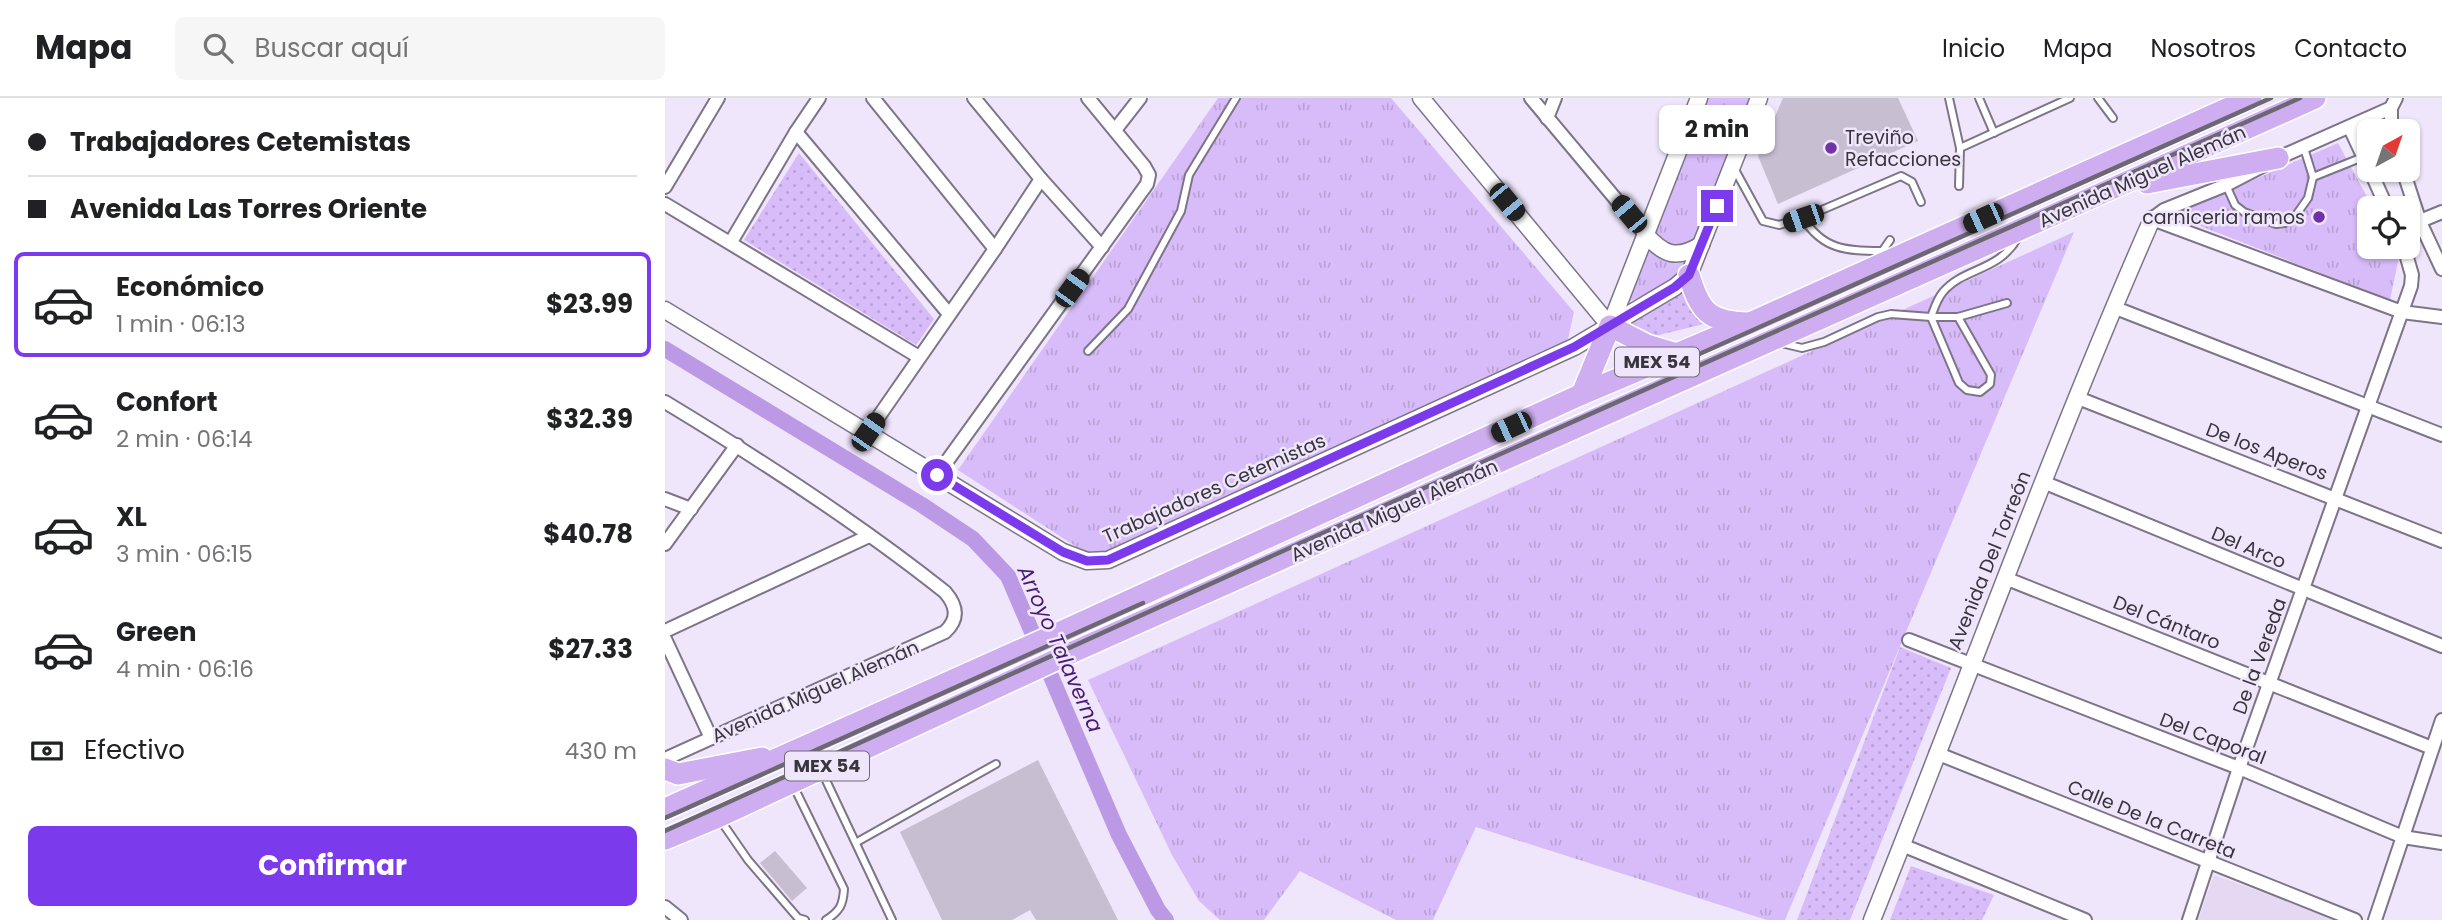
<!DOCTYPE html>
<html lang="es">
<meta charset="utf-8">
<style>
body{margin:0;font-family:Poppins,sans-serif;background:#f6f6f6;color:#202124;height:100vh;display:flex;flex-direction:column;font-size:26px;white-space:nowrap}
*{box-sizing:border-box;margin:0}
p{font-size:23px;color:#757577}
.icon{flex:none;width:38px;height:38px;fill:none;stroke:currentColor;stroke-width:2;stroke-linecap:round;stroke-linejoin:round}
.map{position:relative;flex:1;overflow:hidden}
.sheet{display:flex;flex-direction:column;background:#fff;width:665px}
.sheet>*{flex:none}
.hud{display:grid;align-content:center;height:154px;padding:0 28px;background:#fff}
.needle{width:46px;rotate:40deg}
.controls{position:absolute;left:1692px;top:21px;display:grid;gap:14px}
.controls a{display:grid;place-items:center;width:63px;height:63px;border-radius:10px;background:#fff;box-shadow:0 2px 5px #0004;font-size:35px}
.end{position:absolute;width:32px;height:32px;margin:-16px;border:9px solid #7c3aed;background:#fff;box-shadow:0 0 0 4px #fff}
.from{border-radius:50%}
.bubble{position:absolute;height:49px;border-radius:10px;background:#fff;box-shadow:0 2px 5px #0004;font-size:23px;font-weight:700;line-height:49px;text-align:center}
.car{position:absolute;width:21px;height:42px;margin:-21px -10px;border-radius:9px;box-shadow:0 0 5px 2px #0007;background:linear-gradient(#222 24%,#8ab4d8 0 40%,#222 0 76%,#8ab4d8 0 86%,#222 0)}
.hud b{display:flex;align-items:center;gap:24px;height:66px;font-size:26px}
.hud b+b{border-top:2px solid #e0e0e0}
.hud i{width:18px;height:18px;background:#202124}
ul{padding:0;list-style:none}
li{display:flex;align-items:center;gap:21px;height:105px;margin:0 14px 10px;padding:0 14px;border:4px solid transparent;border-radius:10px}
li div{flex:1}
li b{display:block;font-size:26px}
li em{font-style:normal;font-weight:700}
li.selected{border-color:#7c3aed}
li>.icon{width:63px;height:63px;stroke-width:1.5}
.pay{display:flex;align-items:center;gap:18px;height:77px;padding:0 28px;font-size:26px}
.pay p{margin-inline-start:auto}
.primary-button{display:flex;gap:14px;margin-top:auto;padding:14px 28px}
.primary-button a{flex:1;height:80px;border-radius:10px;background:#7c3aed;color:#fff;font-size:28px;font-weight:700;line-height:80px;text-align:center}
header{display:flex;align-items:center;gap:42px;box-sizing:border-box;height:98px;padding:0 35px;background:#fff;border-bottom:2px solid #e0e0e0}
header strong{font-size:33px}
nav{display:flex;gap:38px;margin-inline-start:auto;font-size:24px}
.search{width:490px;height:63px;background:#f6f6f6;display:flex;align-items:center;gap:18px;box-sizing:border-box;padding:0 24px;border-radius:10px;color:#757577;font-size:26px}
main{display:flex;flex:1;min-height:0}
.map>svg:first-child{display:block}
</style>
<header>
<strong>Mapa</strong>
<div class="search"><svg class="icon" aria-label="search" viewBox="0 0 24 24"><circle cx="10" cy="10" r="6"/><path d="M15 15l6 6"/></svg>Buscar aquí</div>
<nav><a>Inicio</a><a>Mapa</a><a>Nosotros</a><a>Contacto</a></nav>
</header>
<main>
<section class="sheet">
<div class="hud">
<b><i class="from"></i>Trabajadores Cetemistas</b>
<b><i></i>Avenida Las Torres Oriente</b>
</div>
<ul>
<li class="selected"><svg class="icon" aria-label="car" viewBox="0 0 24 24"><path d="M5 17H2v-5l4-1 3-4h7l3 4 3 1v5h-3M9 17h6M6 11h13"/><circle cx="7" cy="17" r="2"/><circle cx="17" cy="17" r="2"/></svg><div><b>Económico</b><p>1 min · 06:13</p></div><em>$23.99</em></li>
<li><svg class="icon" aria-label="car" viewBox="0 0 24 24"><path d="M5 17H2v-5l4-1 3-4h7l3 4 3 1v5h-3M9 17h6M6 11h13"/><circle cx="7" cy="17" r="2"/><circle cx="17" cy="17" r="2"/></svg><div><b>Confort</b><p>2 min · 06:14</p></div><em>$32.39</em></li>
<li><svg class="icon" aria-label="car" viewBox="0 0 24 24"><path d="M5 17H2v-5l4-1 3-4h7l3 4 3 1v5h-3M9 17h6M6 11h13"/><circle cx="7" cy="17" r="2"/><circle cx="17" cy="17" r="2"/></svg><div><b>XL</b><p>3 min · 06:15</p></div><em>$40.78</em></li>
<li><svg class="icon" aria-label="car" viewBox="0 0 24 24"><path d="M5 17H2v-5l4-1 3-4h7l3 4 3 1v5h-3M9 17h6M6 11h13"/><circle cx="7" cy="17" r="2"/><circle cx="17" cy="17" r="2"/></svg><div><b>Green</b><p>4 min · 06:16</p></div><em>$27.33</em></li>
</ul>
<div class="pay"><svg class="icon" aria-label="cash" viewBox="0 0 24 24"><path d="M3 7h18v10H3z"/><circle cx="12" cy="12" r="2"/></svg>Efectivo<p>430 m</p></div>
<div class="primary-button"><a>Confirmar</a></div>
</section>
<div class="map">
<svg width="1777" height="822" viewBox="0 0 1777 822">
<defs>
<pattern id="grass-tufts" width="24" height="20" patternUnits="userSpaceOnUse" patternTransform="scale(1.75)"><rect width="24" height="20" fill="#d8bcfa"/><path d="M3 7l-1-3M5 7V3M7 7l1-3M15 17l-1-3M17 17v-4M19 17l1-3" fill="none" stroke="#baa2d7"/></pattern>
<pattern id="park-dots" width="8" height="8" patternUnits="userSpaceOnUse" patternTransform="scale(1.75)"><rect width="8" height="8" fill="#d8bcfa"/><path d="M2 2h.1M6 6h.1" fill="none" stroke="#baa2d7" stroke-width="1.8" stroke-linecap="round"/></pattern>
</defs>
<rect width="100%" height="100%" fill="#efe6fb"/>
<path fill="#e4d8f3" d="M1549,777L1673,822H1533Z"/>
<g fill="url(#grass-tufts)">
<path d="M553,0H726L909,214L903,241L427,459L293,372Z"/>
<path d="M1041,0H1087L1029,148L1008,151L996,142L990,132Z"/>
<path d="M1673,45L1708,110H1704V149H1728L1734,159L1725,202L1507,117Z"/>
<path d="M1409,134L1120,822H1102L811,729L768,822H731L635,773L599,822H555L534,803L507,757L423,582Z"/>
<path d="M983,151C996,162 1006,167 1023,164L1018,176L989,193L961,205Z"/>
</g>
<g fill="url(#park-dots)">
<path d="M134,55L269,221L251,247L79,142Z"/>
<path d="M1018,189C1018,207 1030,216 1043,225L990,238L956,226Z"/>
<path d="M1235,549L1286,570L1185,822H1132Z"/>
<path d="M1246,768L1329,797L1317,822H1225Z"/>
</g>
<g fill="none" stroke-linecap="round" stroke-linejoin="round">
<path stroke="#bc99e5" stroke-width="16" d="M0,251L257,407L308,441L343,478L454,737L493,812L501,822"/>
</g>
<g fill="#c7bed2">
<path d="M1118,0H1233L1253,43L1113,106L1093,58Z"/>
<path d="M373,662L453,822H371L365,812L347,822H277L235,734Z"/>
<path d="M110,753L142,790L127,803L95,765Z"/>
</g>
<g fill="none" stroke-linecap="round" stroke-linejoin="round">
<defs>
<g id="service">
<path d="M1284,0L1295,50"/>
<path d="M1314,0L1329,35"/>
<path d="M1433,0L1448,20"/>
<path d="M1069,70L1098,123L1114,127L1138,120"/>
<path d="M1648,79L1698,59"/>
<path d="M1561,87L1570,107L1579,114L1611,126L1620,125L1629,120L1643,100L1648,79L1639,50"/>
<path d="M1294,88L1295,50L1405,0"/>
<path d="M1216,153C1182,153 1158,152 1138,120L1236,78L1247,84L1256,104"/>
<path d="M1216,155L1225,142"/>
<path d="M1293,219L1326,277L1325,286L1315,294L1302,292L1294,285L1266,219C1269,211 1272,201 1278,194C1299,169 1334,174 1353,139"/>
<path d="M1116,245L1137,250L1159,244L1213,219L1226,216L1266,219H1293L1342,205"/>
<path d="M423,253L463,211L516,113L524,77L571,0"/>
<path d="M158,676L227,822"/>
<path d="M129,689L179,791C178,807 175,813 161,822"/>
<path d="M56,723L83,762L133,820L140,822"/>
<path d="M192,744L331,666"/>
</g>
<g id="minor">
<path d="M208,0L330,151"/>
<path d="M309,0L376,81L437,149"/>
<path d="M866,0L980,136"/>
<path d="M882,20L890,0"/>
<path d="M1685,30L1704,71"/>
<path d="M450,32L475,0"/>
<path d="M1726,33V10L1731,0"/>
<path d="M131,34L284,216"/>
<path d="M1705,72L1722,110"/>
<path d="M1738,72L1755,124L1777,171"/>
<path d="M0,89L53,0"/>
<path d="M0,106L254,259"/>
<path d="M1487,121L1737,214L1777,219"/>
<path d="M1487,121L1499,112L1561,87L1613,60L1726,10"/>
<path d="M1743,128L1777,114"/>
<path d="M66,144L131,34L154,0"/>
<path d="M1448,209L1777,337"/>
<path d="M1413,300L1777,443"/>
<path d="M0,304C96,362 192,424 280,494C292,508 294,521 280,534L0,661"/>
<path d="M203,334L330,151L376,81"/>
<path d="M272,377L482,86L484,77L479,68L423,0"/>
<path d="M1378,384L1777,548"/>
<path d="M0,401L26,411"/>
<path d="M0,446L72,347"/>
<path d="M1340,480L1767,650"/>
<path d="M0,533L204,438"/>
<path d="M0,541L46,640"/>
<path d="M1244,542L1574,670L1738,739L1777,745"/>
<path d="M1271,655L1690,822"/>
<path d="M1237,747L1420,822"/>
<path d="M0,809L16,822"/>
<path d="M1524,822L1574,670L1746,188L1747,177L1739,149"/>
<path d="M1710,822L1777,622"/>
</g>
<g id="tertiary">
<path d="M756,0L945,228"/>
<path d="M980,136C999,157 1011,162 1036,147"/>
<path d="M0,212L398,454L422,463L443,462L909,249L1010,189L1024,177L1094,0"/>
<path d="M945,228L1034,0"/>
<path d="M1207,822C1301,588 1386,351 1487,121"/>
</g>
<g id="trunk">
<path d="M1482,85L1613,60"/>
<path d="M1024,177C1035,214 1044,224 1083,225"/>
<path d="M917,296L945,228L982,247L1012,256"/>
<path d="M0,671L13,676L97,660"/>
<path d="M0,711L400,532L917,296L1085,225L1586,0"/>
<path d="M0,741L53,719L410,553L1650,0"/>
</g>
</defs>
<use href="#service" stroke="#7d7587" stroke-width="10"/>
<use href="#minor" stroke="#7d7587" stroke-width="16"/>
<use href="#tertiary" stroke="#7d7587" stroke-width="19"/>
<use href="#trunk" stroke="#fff" stroke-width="24"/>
<use href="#service" stroke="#fff" stroke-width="6"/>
<use href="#minor" stroke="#fff" stroke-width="12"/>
<use href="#tertiary" stroke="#fff" stroke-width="16"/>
<use href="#trunk" stroke="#ceaef0" stroke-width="21"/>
<g stroke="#6c6873" stroke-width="4.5">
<path d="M1021,262L1606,0"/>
<path d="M0,720L478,505"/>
<path d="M0,733L640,443L1635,0"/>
</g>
</g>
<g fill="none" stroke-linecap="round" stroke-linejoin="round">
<path stroke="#7c3aed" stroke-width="9" d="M272,377L398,454L422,463L443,462L844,279L909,249L1010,189L1024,177L1052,108"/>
</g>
<g fill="#7132a7" stroke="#efe6fb" stroke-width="2.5">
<circle cx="1166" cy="50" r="7"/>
<circle cx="1654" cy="119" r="7"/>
</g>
<g text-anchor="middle" stroke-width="5" stroke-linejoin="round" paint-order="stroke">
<g fill="#efe6fb" stroke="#6f6a76" stroke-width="2">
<rect x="950" y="249.5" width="84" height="29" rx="5"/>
<rect x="120" y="653.5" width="84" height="29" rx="5"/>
</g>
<g font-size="18" font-weight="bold" fill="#38353d">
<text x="992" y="270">MEX 54</text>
<text x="162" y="674">MEX 54</text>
</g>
<g font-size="19" fill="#38353d" stroke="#efe6fb" text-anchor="start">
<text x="1180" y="46">Treviño<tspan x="1180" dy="22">Refacciones</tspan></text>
<text x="1640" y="126" text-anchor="end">carniceria ramos</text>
</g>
<g font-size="19" fill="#38353d" stroke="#efe6fb">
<text transform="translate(1477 78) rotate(-24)" y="7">Avenida Miguel Alemán</text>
<text transform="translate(1602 353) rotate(21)" y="7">De los Aperos</text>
<text transform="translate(549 390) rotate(-24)" y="7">Trabajadores Cetemistas</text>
<text transform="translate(729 412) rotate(-24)" y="7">Avenida Miguel Alemán</text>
<text transform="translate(1584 449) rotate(23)" y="7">Del Arco</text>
<text transform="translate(1324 462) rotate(-68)" y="7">Avenida Del Torreón</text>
<text transform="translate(1502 524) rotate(22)" y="7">Del Cántaro</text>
<text transform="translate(1594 558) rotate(-70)" y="7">De la Vereda</text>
<text transform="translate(150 593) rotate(-24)" y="7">Avenida Miguel Alemán</text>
<text transform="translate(1548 640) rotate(21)" y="7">Del Caporal</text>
<text transform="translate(1487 721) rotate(22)" y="7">Calle De la Carreta</text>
</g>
<g font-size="21" font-style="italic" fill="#491870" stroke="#efe6fb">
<text transform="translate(395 551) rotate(66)" y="7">Arroyo Talaverna</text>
</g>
</g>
</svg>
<div class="controls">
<a><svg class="needle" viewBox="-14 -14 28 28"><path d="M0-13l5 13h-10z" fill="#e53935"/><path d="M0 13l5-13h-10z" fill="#757577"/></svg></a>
<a><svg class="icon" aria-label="locate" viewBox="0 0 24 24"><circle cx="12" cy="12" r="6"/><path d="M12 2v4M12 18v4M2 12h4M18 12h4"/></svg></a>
</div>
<i class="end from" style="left:272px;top:377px"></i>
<i class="end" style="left:1052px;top:108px"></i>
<div class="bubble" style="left:994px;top:7px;width:116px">2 min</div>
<i class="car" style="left:842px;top:104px;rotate:140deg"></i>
<i class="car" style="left:964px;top:116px;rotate:320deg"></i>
<i class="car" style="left:1138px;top:120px;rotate:251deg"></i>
<i class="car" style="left:1318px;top:120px;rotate:246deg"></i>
<i class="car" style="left:407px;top:190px;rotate:36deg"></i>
<i class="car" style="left:846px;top:329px;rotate:245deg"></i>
<i class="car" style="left:203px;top:334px;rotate:35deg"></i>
</div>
</main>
